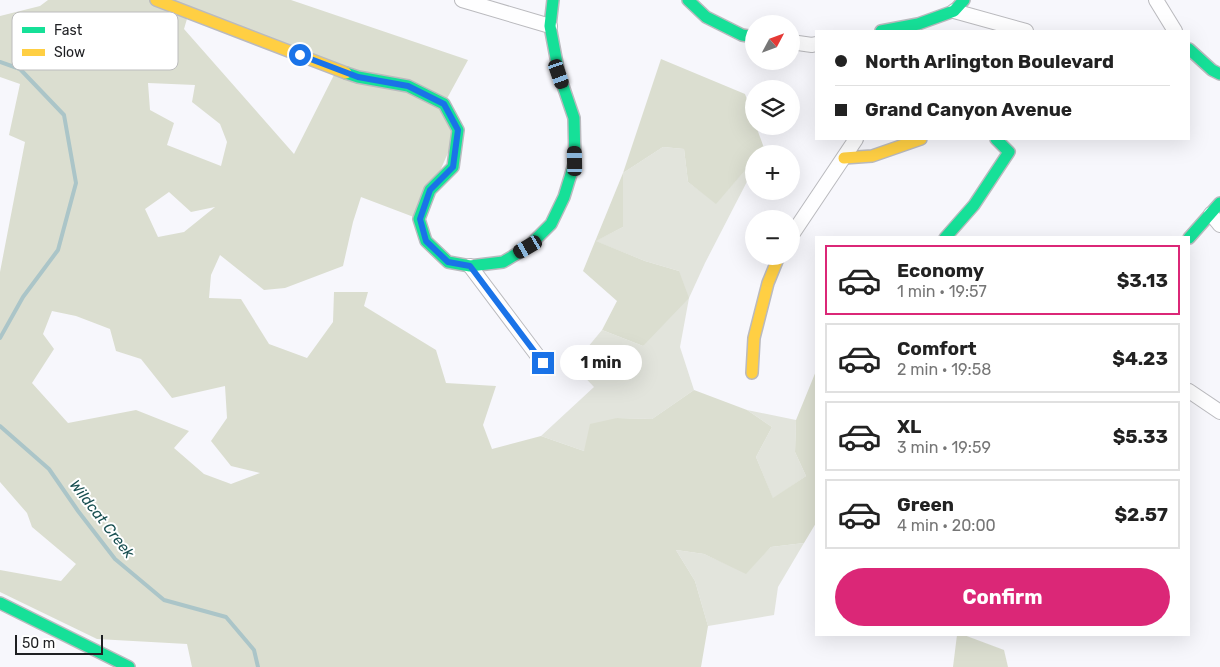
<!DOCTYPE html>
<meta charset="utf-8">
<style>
body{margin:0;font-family:Rubik,sans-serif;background:#f6f6f6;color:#222;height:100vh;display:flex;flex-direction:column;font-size:19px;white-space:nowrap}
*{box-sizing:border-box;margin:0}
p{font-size:16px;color:#767676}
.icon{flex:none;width:28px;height:28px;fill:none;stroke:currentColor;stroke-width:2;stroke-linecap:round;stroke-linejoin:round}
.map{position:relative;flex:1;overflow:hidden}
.details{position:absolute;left:815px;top:236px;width:375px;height:400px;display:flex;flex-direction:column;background:#fff;border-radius:0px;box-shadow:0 5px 20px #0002}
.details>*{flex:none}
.guide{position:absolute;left:815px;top:30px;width:375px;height:110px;border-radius:0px;box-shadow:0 5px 20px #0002;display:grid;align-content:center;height:110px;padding:0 20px;background:#fff}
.needle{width:32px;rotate:49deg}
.fabs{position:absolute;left:745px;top:15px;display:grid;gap:10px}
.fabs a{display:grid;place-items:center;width:55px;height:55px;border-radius:50%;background:#fff;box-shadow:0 5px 20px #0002;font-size:25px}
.scale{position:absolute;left:15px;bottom:12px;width:88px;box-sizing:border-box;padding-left:5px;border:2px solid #1e1f22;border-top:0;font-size:14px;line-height:18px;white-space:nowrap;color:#1e1f22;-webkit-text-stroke:4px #fff;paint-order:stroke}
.end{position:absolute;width:22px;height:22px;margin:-11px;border:6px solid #1a73e8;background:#fff;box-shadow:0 0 0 2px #fff}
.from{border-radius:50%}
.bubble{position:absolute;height:35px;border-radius:18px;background:#fff;box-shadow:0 5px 20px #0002;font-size:16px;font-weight:700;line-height:35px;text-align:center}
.car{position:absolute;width:15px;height:30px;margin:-15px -8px;border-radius:6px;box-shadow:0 0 4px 1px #0007;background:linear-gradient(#222 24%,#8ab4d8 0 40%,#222 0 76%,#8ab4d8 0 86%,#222 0)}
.guide b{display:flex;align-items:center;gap:18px;height:48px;font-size:19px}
.guide b+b{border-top:1px solid #e0e0e0}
.guide i{width:12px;height:12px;background:#222}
ul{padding:9px 0 0;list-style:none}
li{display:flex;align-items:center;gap:15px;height:70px;margin:0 10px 8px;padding:0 10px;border:2px solid #e0e0e0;border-radius:0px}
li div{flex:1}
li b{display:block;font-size:19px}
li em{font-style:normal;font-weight:700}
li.current{border-color:#db2777}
li>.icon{width:45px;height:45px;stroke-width:1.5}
.cta{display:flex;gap:10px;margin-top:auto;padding:10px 20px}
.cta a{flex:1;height:58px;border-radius:30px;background:#db2777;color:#fff;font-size:20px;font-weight:700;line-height:58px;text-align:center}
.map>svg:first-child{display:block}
</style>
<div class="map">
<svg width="1220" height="667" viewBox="0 0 1220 667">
<rect width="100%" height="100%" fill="#f7f7fc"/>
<g fill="#e2e4dc">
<path d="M663,147L684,149L688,182L716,203L754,160V168L705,263L689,298L680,347L694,390L652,419L617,418L584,451L541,436L594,387L573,365L602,330L643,346L679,271L645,261L595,241L623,227V173Z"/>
<path d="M747,410L796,420L795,452L806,476L773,499L756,457L772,427Z"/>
<path d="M804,543L778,587L774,615L708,626L695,581L676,550L704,554L746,573L771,547Z"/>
</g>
<g fill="#dbded0" fill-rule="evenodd">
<path d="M48,0H291L468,60L444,104L458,130L419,219L361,197L353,222L343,266L285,288L264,290L220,255L211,275L209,298L241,299L269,344L307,358L333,322L334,292H368L364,306L436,350L446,383L496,386L483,425L492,449L541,436L584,451L590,424L617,418L652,419L694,390L747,410L772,427L756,457L773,498L806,476L795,452L796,420L816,371V523L804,543L771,547L746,574L704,554L676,550L695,581L708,626L701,667H192L187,644L97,639L0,592V570L61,581L76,564L32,527L27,513L0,482V272L25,142L9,135L20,84L0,77V16L40,6ZM189,12L337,69L294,154L184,29ZM148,83L195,85L192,102L220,124L227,142L221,166L167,145L174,123L150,110ZM169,192L191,212L215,207L184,232L158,237L145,209ZM52,311L76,316L110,329L116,351L141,359L172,398L225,386L227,418L211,441L231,466L260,473L231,484L204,474L174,448L189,431L136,410L68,423L32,383L54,349L43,334Z"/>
<path d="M661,59L745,94L754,119V126H756L764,148L759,154H754V160L716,204L688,182L684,149L663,147L623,173V227L596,241L645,261L679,271L689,298L643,346L602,330L617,301L583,271L623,173Z"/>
<path d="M957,635H964L1004,650L1008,667H953Z"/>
</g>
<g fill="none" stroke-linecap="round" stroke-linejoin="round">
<g stroke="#abc5c8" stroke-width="4">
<path d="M0,62L20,69L64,115L76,183L58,250L23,297L0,338"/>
<path d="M0,426L49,469L78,511L115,559L164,600L226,617L254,650L258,667"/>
</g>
<defs>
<g id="street">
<path d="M462,0L550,26"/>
<path d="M1156,0L1175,31"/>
<path d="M954,11L1026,31"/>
<path d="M791,42L812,45L816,44"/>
<path d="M1211,214L1220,225"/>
<path d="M791,236L856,139"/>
<path d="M470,266L543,363"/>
<path d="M1189,391L1220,412"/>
</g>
<g id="fast">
<path d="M688,0L706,17L742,35L754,37"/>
<path d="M881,31L918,24L954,11L964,0"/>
<path d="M1189,49L1212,70L1220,74"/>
<path d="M346,73L358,77L408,86L444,104L458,130L453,167L430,190L419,219L426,241L448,262L470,266L503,262L528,247L551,224L564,197L575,161L574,118L559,74L550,26L553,0"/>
<path d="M945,238L974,205L1009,152L996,139"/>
<path d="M1189,238L1220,203"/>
<path d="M0,603L129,667"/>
</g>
<g id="slow">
<path d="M156,0L346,73"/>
<path d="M844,158L872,156L921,139"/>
<path d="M752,373L754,338L768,283L779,256"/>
</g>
</defs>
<use href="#street" stroke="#bababe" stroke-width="16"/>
<use href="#fast" stroke="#bababe" stroke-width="14"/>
<use href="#slow" stroke="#bababe" stroke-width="14"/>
<use href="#street" stroke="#fefeff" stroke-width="14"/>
<use href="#fast" stroke="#16e098" stroke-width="11"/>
<use href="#slow" stroke="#ffcf43" stroke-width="11"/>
</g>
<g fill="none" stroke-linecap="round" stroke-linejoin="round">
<path stroke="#1a73e8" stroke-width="6" d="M300,55L358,77L408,86L444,104L458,130L453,167L430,190L420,219L426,241L448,262L470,266L543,363"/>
</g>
<g text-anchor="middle" stroke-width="4" stroke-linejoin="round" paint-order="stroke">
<g font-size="15" font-style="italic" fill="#184f51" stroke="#fff">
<text transform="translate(102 519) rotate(52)" y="5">Wildcat Creek</text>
</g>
</g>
<rect x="12" y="12" width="166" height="58" rx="8" fill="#fff" stroke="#bcbcbd" stroke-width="1"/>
<rect x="22" y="27" width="23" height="6" fill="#16e098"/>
<rect x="22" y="49" width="23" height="7" fill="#ffcf43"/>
<g font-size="14" fill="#1e1f22">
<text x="54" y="35">Fast</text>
<text x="54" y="57">Slow</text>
</g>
</svg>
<div class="fabs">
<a><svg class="needle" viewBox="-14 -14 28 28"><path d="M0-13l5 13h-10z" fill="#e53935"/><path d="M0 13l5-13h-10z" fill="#767676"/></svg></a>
<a><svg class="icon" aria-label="layers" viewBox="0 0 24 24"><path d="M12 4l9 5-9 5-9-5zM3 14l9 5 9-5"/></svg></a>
<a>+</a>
<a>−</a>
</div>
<div class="scale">50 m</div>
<i class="end from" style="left:300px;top:55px"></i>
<i class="end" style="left:543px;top:363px"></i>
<div class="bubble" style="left:560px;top:345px;width:82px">1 min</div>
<i class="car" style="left:559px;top:74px;rotate:161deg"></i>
<i class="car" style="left:575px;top:161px;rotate:359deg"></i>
<i class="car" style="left:528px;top:247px;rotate:240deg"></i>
<div class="guide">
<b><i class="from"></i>North Arlington Boulevard</b>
<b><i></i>Grand Canyon Avenue</b>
</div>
<section class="details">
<ul>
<li class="current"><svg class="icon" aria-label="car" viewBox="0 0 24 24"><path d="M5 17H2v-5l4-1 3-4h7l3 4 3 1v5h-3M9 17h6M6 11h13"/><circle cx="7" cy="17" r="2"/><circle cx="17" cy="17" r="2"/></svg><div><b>Economy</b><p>1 min · 19:57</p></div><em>$3.13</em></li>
<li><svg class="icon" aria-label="car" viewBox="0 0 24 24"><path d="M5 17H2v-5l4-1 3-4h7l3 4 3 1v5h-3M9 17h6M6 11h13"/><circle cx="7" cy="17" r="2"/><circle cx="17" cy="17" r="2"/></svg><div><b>Comfort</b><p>2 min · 19:58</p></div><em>$4.23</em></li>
<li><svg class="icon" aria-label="car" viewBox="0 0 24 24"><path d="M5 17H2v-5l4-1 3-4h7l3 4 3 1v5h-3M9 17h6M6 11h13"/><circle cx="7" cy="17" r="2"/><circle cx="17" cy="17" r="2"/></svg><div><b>XL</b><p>3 min · 19:59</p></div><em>$5.33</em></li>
<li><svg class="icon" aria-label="car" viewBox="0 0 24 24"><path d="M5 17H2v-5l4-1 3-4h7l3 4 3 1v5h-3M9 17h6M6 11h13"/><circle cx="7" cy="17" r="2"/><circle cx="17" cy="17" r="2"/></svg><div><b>Green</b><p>4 min · 20:00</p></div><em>$2.57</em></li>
</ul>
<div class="cta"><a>Confirm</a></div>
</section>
</div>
